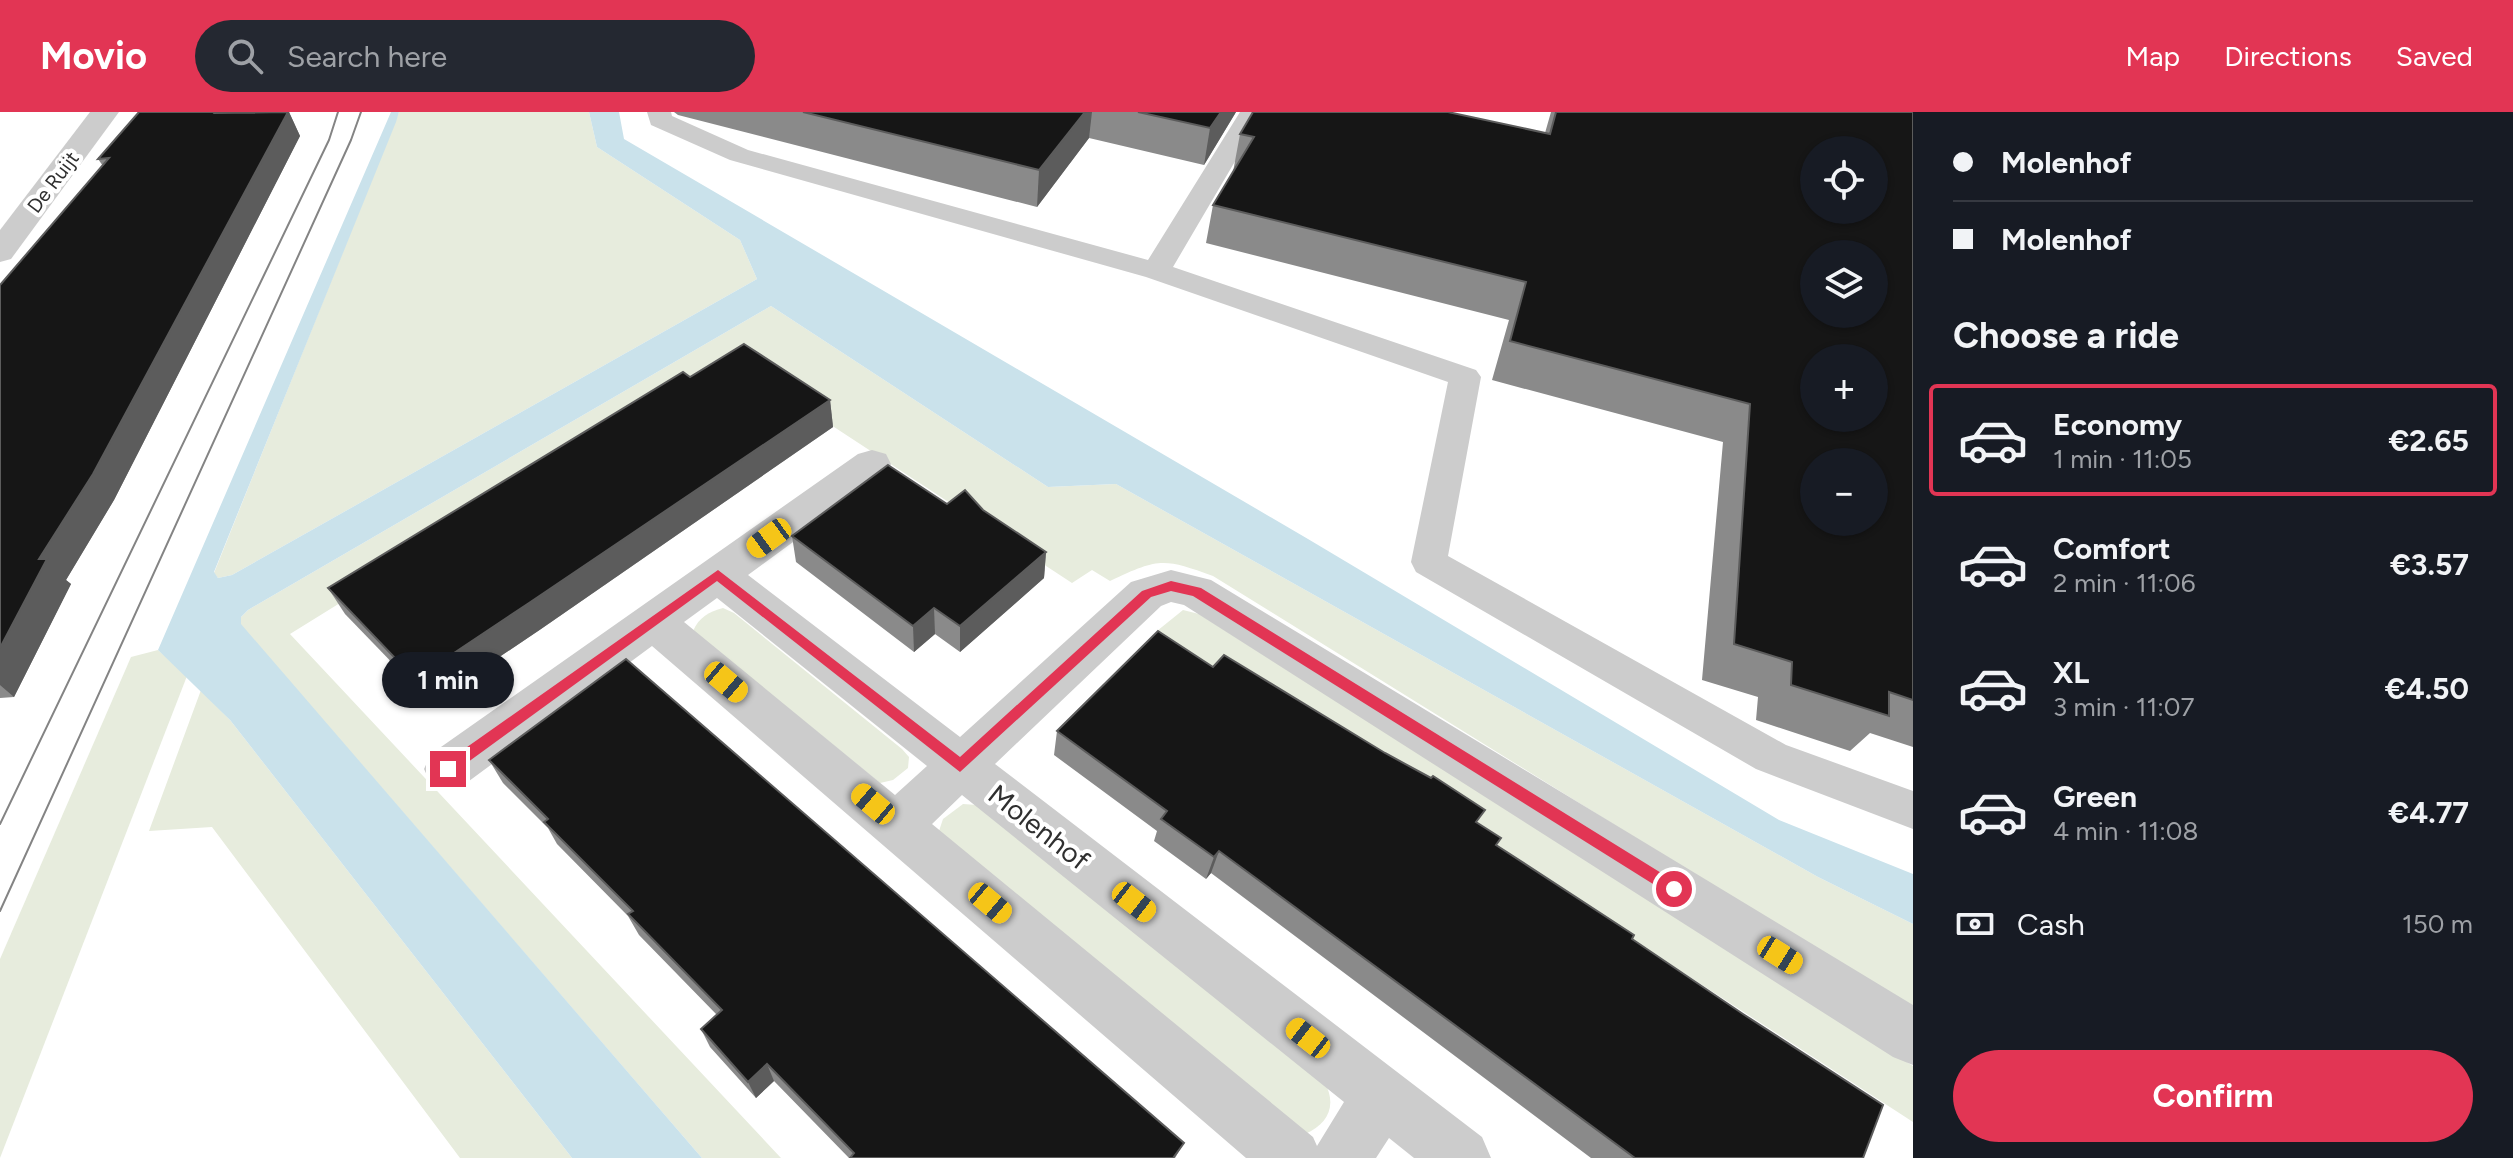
<!DOCTYPE html>
<meta charset="utf-8">
<style>
body{margin:0;font-family:Figtree,sans-serif;background:#242831;color:#f1f3f6;height:100vh;display:flex;flex-direction:column;font-size:30px;white-space:nowrap}
*{box-sizing:border-box;margin:0}
p{font-size:26px;color:#9ea1a6}
.icon{flex:none;width:44px;height:44px;fill:none;stroke:currentColor;stroke-width:2;stroke-linecap:round;stroke-linejoin:round}
.map{position:relative;flex:1;overflow:hidden}
.drawer{display:flex;flex-direction:column;background:#171b24;width:600px}
.drawer>*{flex:none}
.banner{display:grid;align-content:center;height:176px;padding:0 40px;background:#171b24}
.controls{position:absolute;left:1800px;top:24px;display:grid;gap:16px}
.controls a{display:grid;place-items:center;width:88px;height:88px;border-radius:50%;background:#171b24;box-shadow:0 2px 6px #0004;font-size:40px}
.end{position:absolute;width:36px;height:36px;margin:-18px;border:10px solid #e23554;background:#fff;box-shadow:0 0 0 4px #fff}
.from{border-radius:50%}
.bubble{position:absolute;height:56px;border-radius:28px;background:#171b24;box-shadow:0 2px 6px #0004;font-size:26px;font-weight:700;line-height:56px;text-align:center}
.car{position:absolute;width:24px;height:48px;margin:-24px -12px;border-radius:10px;box-shadow:0 0 6px 2px #0007;background:linear-gradient(#f5c518 24%,#345 0 40%,#f5c518 0 76%,#345 0 86%,#f5c518 0)}
.banner b{display:flex;align-items:center;gap:28px;height:76px;font-size:30px}
.banner b+b{border-top:2px solid #363941}
.banner i{width:20px;height:20px;background:#f1f3f6}
ul{padding:0;list-style:none}
li{display:flex;align-items:center;gap:24px;height:112px;margin:0 16px 12px;padding:0 24px;border:4px solid transparent;border-radius:8px}
li div{flex:1}
li b{display:block;font-size:30px}
li em{font-style:normal;font-weight:700}
li.current{border-color:#e23554}
li>.icon{width:72px;height:72px;stroke-width:1.5}
h2{padding:0 40px;font-size:36px;line-height:96px}
.pay{display:flex;align-items:center;gap:20px;height:88px;padding:0 40px;font-size:30px}
.pay p{margin-inline-start:auto}
.primary-button{display:flex;gap:16px;margin-top:auto;padding:16px 40px}
.primary-button a{flex:1;height:92px;border-radius:48px;background:#e23554;color:#fff;font-size:32px;font-weight:700;line-height:92px;text-align:center}
header{display:flex;align-items:center;gap:48px;box-sizing:border-box;height:112px;padding:0 40px;background:#e23554;color:#fff}
header strong{font-size:38px}
nav{display:flex;gap:44px;margin-inline-start:auto;font-size:28px}
.search{width:560px;height:72px;background:#242831;display:flex;align-items:center;gap:20px;box-sizing:border-box;padding:0 28px;border-radius:44px;color:#9ea1a6;font-size:30px}
main{display:flex;flex:1;min-height:0}
.map>svg:first-child{display:block}
</style>
<header>
<strong>Movio</strong>
<div class="search"><svg class="icon" aria-label="search" viewBox="0 0 24 24"><circle cx="10" cy="10" r="6"/><path d="M15 15l6 6"/></svg>Search here</div>
<nav><a>Map</a><a>Directions</a><a>Saved</a></nav>
</header>
<main>
<div class="map">
<svg width="1913" height="1046" viewBox="0 0 1913 1046">
<rect width="100%" height="100%" fill="#fff"/>
<g fill="#e7ecdd">
<path d="M399,0H589L597,35L740,128L757,167L232,463L218,466L214,461Z"/>
<path d="M771,194L1048,375L1116,372L1818,765L1913,812V898L1213,464C1163,446 1159,446 1110,469L1092,458L1072,471L732,248L290,522L781,1046H702L240,512L241,505L248,498Z"/>
<path d="M723,496L734,501L902,637L909,645L908,656L893,668L880,671L693,519C699,505 709,500 723,496Z"/>
<path d="M1183,498L1199,502L1913,954V1010L1157,519Z"/>
<path d="M158,538L187,564L0,1046V847L131,545Z"/>
<path d="M201,578L230,608L572,1046H460L212,715L149,719Z"/>
<path d="M963,692L977,693L1325,971C1337,994 1328,1012 1305,1022L939,719L943,707Z"/>
</g>
<path fill="#cae2eb" d="M391,0H399L396,10L214,460L218,466L232,463L757,167L740,128L597,35L589,0H619L624,27L1308,427L1779,708L1913,762V812L1818,765L1116,372L1048,375L771,194L248,498L241,505V512L702,1046H572L230,608L158,538Z"/>
<g fill="none" stroke-linecap="round" stroke-linejoin="round">
<path fill="#ccc" fill-rule="evenodd" d="M647,0H671L672,4L748,38L1148,148L1240,0H1264L1173,155L1476,258L1481,265L1448,444L1786,633L1913,679V717L1756,657L1416,460L1411,450L1448,270L1146,165L730,48L651,13Z"/>
<g fill="#ccc" fill-rule="evenodd">
<path d="M90,0H119L11,147L0,150V118Z"/>
<path d="M872,338L886,342L891,352L886,362L748,463L960,625L1131,470L1171,458L1211,468L1913,893V953L1893,945L1184,493L1171,490L1161,494L995,652L1482,1025L1491,1046H1414L1389,1026L1376,1046H1246L652,534L465,672L448,678L431,672L424,657L431,642L858,342ZM717,486L927,654L895,683L684,510ZM962,683L1344,990L1317,1034L1313,1025L932,712Z"/>
</g>
<g stroke="#848484" stroke-width="2">
<path d="M0,712L329,28L338,0"/>
<path d="M0,799L351,28L361,0"/>
</g>
</g>
<g fill="#8a8a8a">
<path d="M139,0H289L300,24L114,388L66,468L71,472L14,585L0,586V173L103,54L98,47Z"/>
<path d="M674,0H1236L1204,53L1089,26L1037,95L678,3Z"/>
<path d="M1551,0H1913V635L1870,621L1850,639L1756,608L1758,585L1702,568L1723,330L1492,268L1509,208L1206,131L1213,93L1233,60L1240,22L1545,21Z"/>
<path d="M690,265L830,288L833,315L541,517L431,591L345,502L328,476Z"/>
<path d="M947,392L983,398L1046,440L1044,466L960,540L935,522L914,540L796,450L792,424Z"/>
<path d="M1213,555L1476,710L1496,733L1632,827L1863,1046H1591L1211,761L1206,767L1154,729L1157,719L1054,643L1057,619Z"/>
<path d="M489,648L1184,1031L1175,1046H849L774,969L756,986L710,935L701,917L717,903L639,823L628,804L557,732L548,716L503,671Z"/>
</g>
<g fill="#5c5c5c">
<path d="M288,0H289L300,24L114,388L66,468L71,472L14,585L0,573V536L39,447Z"/>
<path d="M1085,0H1092L1089,26L1037,95L1039,58Z"/>
<path d="M1221,0H1236L1204,53L1210,16Z"/>
<path d="M830,288L833,315L541,517L431,591L415,567Z"/>
<path d="M1046,440L1044,466L960,540V514Z"/>
<path d="M934,496L935,522L914,540L913,514Z"/>
<path d="M1219,739L1211,761L1206,767L1214,745Z"/>
<path d="M767,952L774,969L756,986L748,970Z"/>
</g>
<g fill="#161616" stroke="#5c5c5c" stroke-width="2" fill-rule="evenodd">
<path d="M139,0H216L215,1L288,0L93,362L39,447H47L0,536V173L109,46L98,47Z"/>
<path d="M803,0H1085L1039,58Z"/>
<path d="M1138,0H1221L1210,16Z"/>
<path d="M1253,0H1448L1550,22L1556,0H1913V588L1889,580V604L1791,573L1792,550L1734,532L1750,292L1510,229L1526,170L1213,93L1254,25L1240,22ZM1814,38H1874V98H1814ZM1814,142H1874V202H1814ZM1814,246H1874V306H1814ZM1814,350H1874V410H1814Z"/>
<path d="M744,232L830,288L529,491L415,567L328,476L683,260L690,265Z"/>
<path d="M888,353L947,392L965,378L983,398L1046,440L960,514L934,496L913,514L792,424Z"/>
<path d="M1158,519L1213,555L1224,543L1385,641L1431,666L1433,664L1485,698L1476,710L1501,726L1496,733L1634,823L1632,827L1743,902L1883,993L1863,1046H1635L1219,739L1214,745L1161,707L1167,699L1057,619Z"/>
<path d="M626,547L1184,1031L1173,1046H850L854,1041L767,952L748,970L701,917L722,898L628,802L633,799L544,710L548,707L489,648Z"/>
</g>
<path fill="#e23554" d="M718,458L960,645L1142,479L1171,469L1201,476L1679,772L1682,777L1674,784L1669,782L1193,484L1171,479L1151,485L960,660L717,469L453,661H443V652Z"/>
<g text-anchor="middle" stroke-width="8" stroke-linejoin="round" paint-order="stroke">
<g font-size="20" fill="#2f2f2f" stroke="#fff">
<text transform="translate(53 70) rotate(-53)" y="7">De Ruijt</text>
</g>
<g font-size="28" fill="#2f2f2f" stroke="#fff">
<text transform="translate(1039 715) rotate(38)" y="10">Molenhof</text>
</g>
</g>
</svg>
<div class="controls">
<a><svg class="icon" aria-label="locate" viewBox="0 0 24 24"><circle cx="12" cy="12" r="6"/><path d="M12 2v4M12 18v4M2 12h4M18 12h4"/></svg></a>
<a><svg class="icon" aria-label="layers" viewBox="0 0 24 24"><path d="M12 4l9 5-9 5-9-5zM3 14l9 5 9-5"/></svg></a>
<a>+</a>
<a>−</a>
</div>
<i class="end from" style="left:1674px;top:777px"></i>
<i class="end" style="left:448px;top:657px"></i>
<div class="bubble" style="left:382px;top:540px;width:132px">1 min</div>
<i class="car" style="left:769px;top:426px;rotate:234deg"></i>
<i class="car" style="left:726px;top:570px;rotate:130deg"></i>
<i class="car" style="left:873px;top:692px;rotate:310deg"></i>
<i class="car" style="left:1134px;top:790px;rotate:128deg"></i>
<i class="car" style="left:990px;top:791px;rotate:130deg"></i>
<i class="car" style="left:1780px;top:843px;rotate:122deg"></i>
<i class="car" style="left:1308px;top:926px;rotate:308deg"></i>
</div>
<section class="drawer">
<div class="banner">
<b><i class="from"></i>Molenhof</b>
<b><i></i>Molenhof</b>
</div>
<h2>Choose a ride</h2>
<ul>
<li class="current"><svg class="icon" aria-label="car" viewBox="0 0 24 24"><path d="M5 17H2v-5l4-1 3-4h7l3 4 3 1v5h-3M9 17h6M6 11h13"/><circle cx="7" cy="17" r="2"/><circle cx="17" cy="17" r="2"/></svg><div><b>Economy</b><p>1 min · 11:05</p></div><em>€2.65</em></li>
<li><svg class="icon" aria-label="car" viewBox="0 0 24 24"><path d="M5 17H2v-5l4-1 3-4h7l3 4 3 1v5h-3M9 17h6M6 11h13"/><circle cx="7" cy="17" r="2"/><circle cx="17" cy="17" r="2"/></svg><div><b>Comfort</b><p>2 min · 11:06</p></div><em>€3.57</em></li>
<li><svg class="icon" aria-label="car" viewBox="0 0 24 24"><path d="M5 17H2v-5l4-1 3-4h7l3 4 3 1v5h-3M9 17h6M6 11h13"/><circle cx="7" cy="17" r="2"/><circle cx="17" cy="17" r="2"/></svg><div><b>XL</b><p>3 min · 11:07</p></div><em>€4.50</em></li>
<li><svg class="icon" aria-label="car" viewBox="0 0 24 24"><path d="M5 17H2v-5l4-1 3-4h7l3 4 3 1v5h-3M9 17h6M6 11h13"/><circle cx="7" cy="17" r="2"/><circle cx="17" cy="17" r="2"/></svg><div><b>Green</b><p>4 min · 11:08</p></div><em>€4.77</em></li>
</ul>
<div class="pay"><svg class="icon" aria-label="cash" viewBox="0 0 24 24"><path d="M3 7h18v10H3z"/><circle cx="12" cy="12" r="2"/></svg>Cash<p>150 m</p></div>
<div class="primary-button"><a>Confirm</a></div>
</section>
</main>
